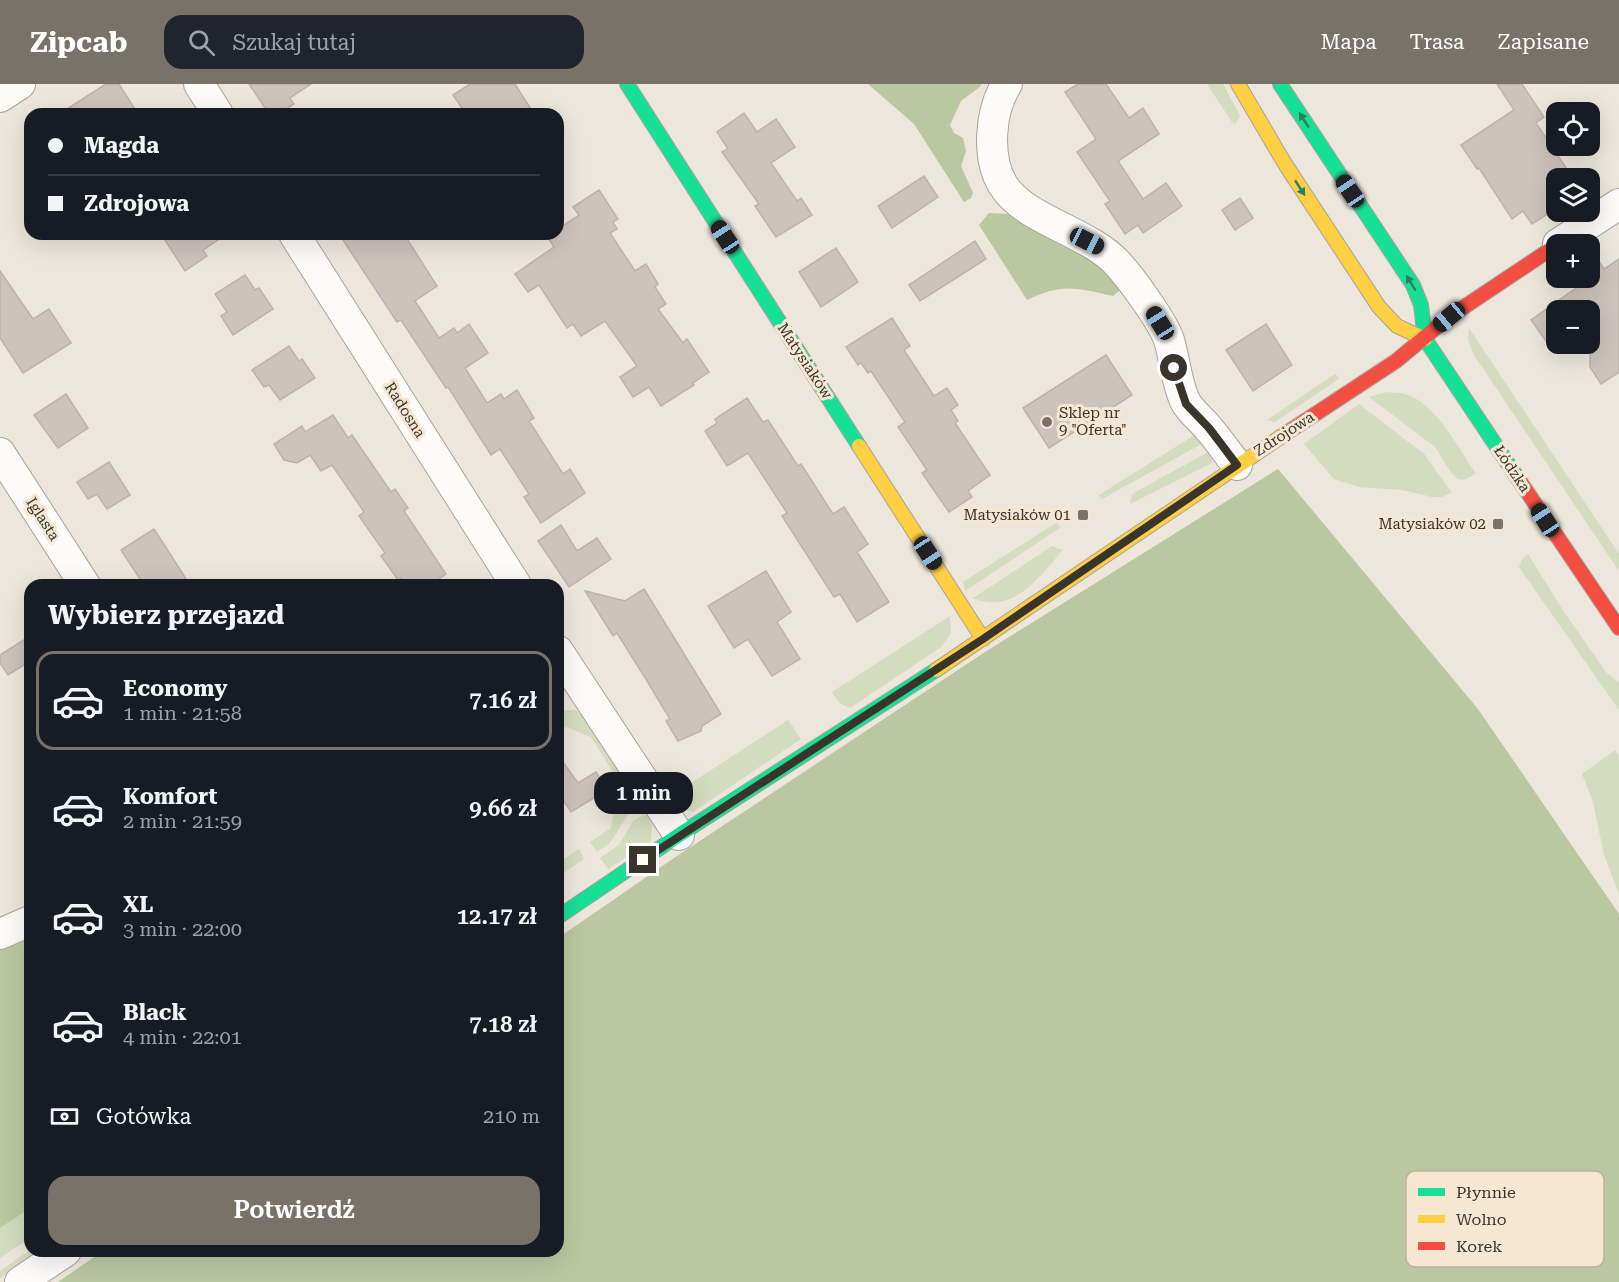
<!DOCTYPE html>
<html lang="pl">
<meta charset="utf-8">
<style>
body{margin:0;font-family:"Roboto Serif",serif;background:#20242c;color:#f1f3f6;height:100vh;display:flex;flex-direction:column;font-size:22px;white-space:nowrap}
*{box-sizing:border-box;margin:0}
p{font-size:20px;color:#9ea1a6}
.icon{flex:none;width:33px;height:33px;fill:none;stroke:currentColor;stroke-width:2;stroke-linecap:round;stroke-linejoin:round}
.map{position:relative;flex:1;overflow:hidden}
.sheet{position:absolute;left:24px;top:495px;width:540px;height:678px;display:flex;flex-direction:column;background:#171b24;border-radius:18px;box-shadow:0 6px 24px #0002}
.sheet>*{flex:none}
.top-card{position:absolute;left:24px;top:24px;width:540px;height:132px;border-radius:18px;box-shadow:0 6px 24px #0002;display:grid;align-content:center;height:132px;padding:0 24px;background:#171b24}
.controls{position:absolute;left:1546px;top:18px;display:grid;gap:12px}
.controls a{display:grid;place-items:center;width:54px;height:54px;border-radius:12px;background:#171b24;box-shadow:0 6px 24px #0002;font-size:30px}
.end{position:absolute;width:27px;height:27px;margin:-14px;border:8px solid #39342c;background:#fff;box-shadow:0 0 0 3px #fff}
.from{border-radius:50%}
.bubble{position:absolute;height:42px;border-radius:18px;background:#171b24;box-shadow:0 6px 24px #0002;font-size:20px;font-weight:600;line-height:42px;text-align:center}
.car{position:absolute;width:18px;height:36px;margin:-18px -9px;border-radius:8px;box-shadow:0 0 4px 2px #0007;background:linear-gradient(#222 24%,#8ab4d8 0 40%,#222 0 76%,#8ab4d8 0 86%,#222 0)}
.top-card b{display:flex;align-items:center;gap:21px;height:57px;font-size:22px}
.top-card b+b{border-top:2px solid #363941}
.top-card i{width:15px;height:15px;background:#f1f3f6}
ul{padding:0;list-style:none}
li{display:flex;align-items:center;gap:18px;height:99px;margin:0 12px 9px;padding:0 12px;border:3px solid transparent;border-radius:18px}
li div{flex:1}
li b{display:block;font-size:22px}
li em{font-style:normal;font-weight:600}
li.selected{border-color:#787269}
li>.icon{width:54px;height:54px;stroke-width:1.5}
h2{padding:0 24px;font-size:27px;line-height:72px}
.pay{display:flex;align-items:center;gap:15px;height:66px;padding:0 24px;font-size:22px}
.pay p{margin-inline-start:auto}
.cta{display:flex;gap:12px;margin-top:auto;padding:12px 24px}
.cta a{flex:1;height:69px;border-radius:18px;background:#787269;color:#fff;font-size:24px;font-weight:600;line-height:69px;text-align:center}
header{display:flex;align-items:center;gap:36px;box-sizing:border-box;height:84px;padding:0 30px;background:#787269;color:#fff}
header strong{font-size:28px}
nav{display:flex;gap:33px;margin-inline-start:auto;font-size:21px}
.search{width:420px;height:54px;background:#20242c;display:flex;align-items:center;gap:15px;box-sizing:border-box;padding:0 21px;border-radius:18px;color:#9ea1a6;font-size:22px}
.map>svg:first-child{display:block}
</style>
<header>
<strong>Zipcab</strong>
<div class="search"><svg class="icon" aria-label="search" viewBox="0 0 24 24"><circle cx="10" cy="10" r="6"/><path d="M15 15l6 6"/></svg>Szukaj tutaj</div>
<nav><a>Mapa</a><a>Trasa</a><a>Zapisane</a></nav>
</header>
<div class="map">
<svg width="1619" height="1198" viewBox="0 0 1619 1198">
<rect width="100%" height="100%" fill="#ede6da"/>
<g fill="#d3dcbe">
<path d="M1207,0H1223L1240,32L1234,41Z"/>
<path d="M1469,244L1619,470V487L1474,271L1468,256Z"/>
<path d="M1335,290L1340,294L1275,338L1267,336Z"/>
<path d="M1386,308C1392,309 1399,308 1405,310C1435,318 1459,365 1476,390L1463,396L1458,395L1452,390L1435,363L1369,313Z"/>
<path d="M1359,320L1424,370L1452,409L1441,413H1432L1402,406L1359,403L1334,395L1304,360Z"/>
<path d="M1201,347L1207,357L1102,415L1099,411Z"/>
<path d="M1212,366V379L1130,420L1132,410Z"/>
<path d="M1056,439L1061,443L965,507L963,498Z"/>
<path d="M1052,462L1063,466C1040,492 1013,532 973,514Z"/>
<path d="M1528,470L1562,525L1606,588L1619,599V626L1519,483L1522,475Z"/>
<path d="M950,532L951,549L941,563L850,624C841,621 837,617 832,608Z"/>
<path d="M563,626H575L582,630L643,720L627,732L610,759L597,768L590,758L611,744L618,696L591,653L558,640V627Z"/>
<path d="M788,636L801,655L693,728L678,724L668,714Z"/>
<path d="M1615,666L1619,672V810L1604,771L1593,718L1582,690Z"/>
<path d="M648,728L652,740L651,757L608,785L600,774L619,761L633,737Z"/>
<path d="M579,765L584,775L558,793V779Z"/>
<path d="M30,1124V1154L0,1174V1143Z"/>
<path d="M30,1166L40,1167L0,1194V1187Z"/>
</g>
<g fill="#bac8a1">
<path d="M868,0H981V2L961,17L950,41L954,49L963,54L966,67L961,82L973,109L971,114L964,118L914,40Z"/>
<path d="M989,129L1009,130L1083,165L1111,186L1120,206L1113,212C1075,204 1064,199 1027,216L979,141Z"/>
<path d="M1278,385L1478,625L1619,830V1198H58L103,1167H558V854L674,774L985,568Z"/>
<path d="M30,854V1124L0,1144V866Z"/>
</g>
<g fill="#ccc4bc" stroke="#bbb4ac" stroke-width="1.5">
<path d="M106,0H119L138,30H59Z"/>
<path d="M249,0H311L290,14L294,20L278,30H269Z"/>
<path d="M470,0H515L534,30H466L453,11Z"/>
<path d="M1078,0H1106L1129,34L1143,24L1159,50L1118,77L1143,115L1166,99L1182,122L1143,149L1138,141L1125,150L1105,120L1110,117L1077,68L1096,55L1065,8Z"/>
<path d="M1497,0H1522L1544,33L1536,39L1573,94H1557V124L1532,140L1523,127L1512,135L1479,84L1477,85L1461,61L1514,26Z"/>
<path d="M744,29L757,48L776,35L795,63L771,79L797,117L801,114L812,131L776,153L755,122L759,120L722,68L728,65L717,48Z"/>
<path d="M924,92L938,113L892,144L878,122Z"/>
<path d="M599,106L618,135L613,138L617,145L610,149L635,187L646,180L658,200L655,203L666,220L658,225L683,259L687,255L709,288L693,299L694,301L661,322L649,303L633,313L620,293L637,282L605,237L581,252L573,240L567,244L539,201L528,208L515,190L554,163L547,152L558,150V145L579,131L573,123Z"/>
<path d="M1240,114L1253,134L1235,146L1222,126Z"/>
<path d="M161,150H227L203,166L207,172L185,187Z"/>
<path d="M339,150H404L437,202L415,217L439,254L454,244L457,249L469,240L488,269L465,284L487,319L501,310L504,315L517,306L534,334L529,337L563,390L570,385L585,409L541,439L524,413L529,410L500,365L491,371L448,303L446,304L401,236L397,238Z"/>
<path d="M975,157L986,175L920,217L909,201Z"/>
<path d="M1590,163L1604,185L1619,175V288L1601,300L1590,283V226H1557V250L1546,257L1531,236L1576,204L1570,194H1590Z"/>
<path d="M836,164L858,198L821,223L799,188Z"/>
<path d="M0,187L33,235L49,225L71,259L23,289L0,254Z"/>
<path d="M245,191L255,206L259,204L273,225L233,251L221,232L227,228L215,210Z"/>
<path d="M892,234L910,262L904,266L934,312L947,304L958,321L951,326L958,337L955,339L990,391L968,407L972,413L949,428L922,389L927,386L898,343L905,338L871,287L868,289L861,279L858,281L846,263Z"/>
<path d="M1266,240L1292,281L1253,307L1226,266Z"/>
<path d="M289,262L299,277L302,275L315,294L280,316L269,301L264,303L252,286Z"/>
<path d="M1106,271L1132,311L1049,364L1023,324Z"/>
<path d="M66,310L88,344L58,364L34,331Z"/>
<path d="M747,314L763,338L768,336L798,382L801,380L833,430L844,423L868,460L857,468L889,518L857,538L840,510L834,513L782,432L787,429L748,369L727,382L705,347L717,339L715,335Z"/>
<path d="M333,331L348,354L352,351L391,408L395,405L408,424L404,427L446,490L430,501H405L401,494L398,496L381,472L385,469L359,432L364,428L332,381L321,387L310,371L297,379L284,376L274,360L302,342L305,348Z"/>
<path d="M109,378L130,411L107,425L97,410L88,415L77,398Z"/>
<path d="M561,441L577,467L597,454L611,475L569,503L538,457Z"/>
<path d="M154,445L190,501H144L121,466Z"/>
<path d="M766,487L791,528L777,538L800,575L772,592L748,555L734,564L708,522Z"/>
<path d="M644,505L721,630L702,642L701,647L678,657L666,637L670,635L644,592L617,549L613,552L585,507L625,517Z"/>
<path d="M30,552V577L8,591L0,579V571Z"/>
<path d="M558,671L578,699L596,688L607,706L571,728L558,708Z"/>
</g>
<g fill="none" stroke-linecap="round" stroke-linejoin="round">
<defs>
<g id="street">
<path d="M199,0L218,30"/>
<path d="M1007,0C990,26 986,73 1003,101C1024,136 1090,148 1118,180C1131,194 1163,238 1169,256C1175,276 1176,297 1185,317C1190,327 1202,336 1209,345C1219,356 1227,369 1237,381"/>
<path d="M0,13L20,0"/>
<path d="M294,150L516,501"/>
<path d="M1558,160L1619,120"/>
<path d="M0,369L85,501"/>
<path d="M558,567L679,751"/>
<path d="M0,850L30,837"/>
<path d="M20,1198L66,1167"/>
</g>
<g id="fast">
<path d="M627,0L859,362"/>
<path d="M1280,0L1413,201L1421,221L1425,255L1517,393"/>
<path d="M558,833L679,751L936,586"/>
</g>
<g id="slow">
<path d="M1238,0L1285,80L1379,223L1397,242L1425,255"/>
<path d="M859,362L983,555"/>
<path d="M936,586L1285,350"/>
</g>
<g id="jam">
<path d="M1285,350L1396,277L1449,233L1557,161"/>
<path d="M1517,393L1619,544"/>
</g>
</defs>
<use href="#street" stroke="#a8a39a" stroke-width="32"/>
<use href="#fast" stroke="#a8a39a" stroke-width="16"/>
<use href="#slow" stroke="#a8a39a" stroke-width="16"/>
<use href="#jam" stroke="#a8a39a" stroke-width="16"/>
<use href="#street" stroke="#fcfbf9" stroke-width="30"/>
<use href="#fast" stroke="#16e098" stroke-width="14"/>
<use href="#slow" stroke="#ffcf43" stroke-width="14"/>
<use href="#jam" stroke="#f24e42" stroke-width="14"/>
</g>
<defs><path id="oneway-solid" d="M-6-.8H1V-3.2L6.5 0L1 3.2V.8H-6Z" transform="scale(1.5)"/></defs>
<g fill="#29815d">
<use href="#oneway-solid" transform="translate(1304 36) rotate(-123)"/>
<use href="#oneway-solid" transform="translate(1300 104) rotate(57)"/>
<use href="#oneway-solid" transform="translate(1411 199) rotate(-121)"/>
</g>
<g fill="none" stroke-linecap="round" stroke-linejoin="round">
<path stroke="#39342c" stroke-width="8" d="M643,776L983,555L1237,381L1209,344L1186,320L1174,284"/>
</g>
<g fill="#787269" stroke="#f5e7d2" stroke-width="2">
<circle cx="1047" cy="338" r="6"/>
<rect x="1077" y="425" width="12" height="12" rx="3"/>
<rect x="1492" y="434" width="12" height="12" rx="3"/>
</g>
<g text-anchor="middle" stroke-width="6" stroke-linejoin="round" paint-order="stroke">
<g font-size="15" fill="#39342c" stroke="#f5e7d2">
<text transform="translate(805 277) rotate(57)" y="5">Matysiaków</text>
<text transform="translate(405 326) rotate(58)" y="5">Radosna</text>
<text transform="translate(1284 350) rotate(-33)" y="5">Zdrojowa</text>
<text transform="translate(1512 385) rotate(56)" y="5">Łódzka</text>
<text transform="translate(43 435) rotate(57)" y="5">Iglasta</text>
</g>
<g font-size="15" fill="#39342c" stroke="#f5e7d2" text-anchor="end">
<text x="1059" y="334" text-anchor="start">Sklep nr<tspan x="1059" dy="17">9 "Oferta"</tspan></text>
<text x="1071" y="436">Matysiaków 01</text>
<text x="1486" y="445">Matysiaków 02</text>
</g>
</g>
<rect x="1406" y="1087" width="198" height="96" rx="9" fill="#f5e7d2" stroke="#bdb1a0" stroke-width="1.5"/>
<rect x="1418" y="1104" width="27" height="8" fill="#16e098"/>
<rect x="1418" y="1131" width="27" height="8" fill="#ffcf43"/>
<rect x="1418" y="1158" width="27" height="8" fill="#f24e42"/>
<g font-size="16" fill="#39342c">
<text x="1456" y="1114">Płynnie</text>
<text x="1456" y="1141">Wolno</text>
<text x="1456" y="1168">Korek</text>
</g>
</svg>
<div class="controls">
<a><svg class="icon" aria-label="locate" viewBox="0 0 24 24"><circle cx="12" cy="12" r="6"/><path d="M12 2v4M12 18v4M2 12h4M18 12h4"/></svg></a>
<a><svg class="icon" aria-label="layers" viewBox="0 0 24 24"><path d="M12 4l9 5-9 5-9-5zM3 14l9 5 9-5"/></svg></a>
<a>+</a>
<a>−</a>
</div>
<i class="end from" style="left:1174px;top:284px"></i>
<i class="end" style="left:643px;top:776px"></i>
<div class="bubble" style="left:594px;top:688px;width:99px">1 min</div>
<i class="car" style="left:1350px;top:107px;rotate:326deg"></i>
<i class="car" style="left:725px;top:153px;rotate:327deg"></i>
<i class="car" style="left:1087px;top:157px;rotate:117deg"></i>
<i class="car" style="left:1449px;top:233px;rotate:230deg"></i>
<i class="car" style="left:1160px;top:239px;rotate:328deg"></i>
<i class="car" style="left:1545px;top:436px;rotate:327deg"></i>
<i class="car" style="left:928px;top:469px;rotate:147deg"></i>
<div class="top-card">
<b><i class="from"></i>Magda</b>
<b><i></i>Zdrojowa</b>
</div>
<section class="sheet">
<h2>Wybierz przejazd</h2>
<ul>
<li class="selected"><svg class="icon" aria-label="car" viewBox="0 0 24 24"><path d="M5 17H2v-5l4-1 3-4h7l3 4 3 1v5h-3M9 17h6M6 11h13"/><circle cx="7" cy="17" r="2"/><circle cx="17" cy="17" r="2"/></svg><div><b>Economy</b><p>1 min · 21:58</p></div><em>7.16 zł</em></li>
<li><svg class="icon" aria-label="car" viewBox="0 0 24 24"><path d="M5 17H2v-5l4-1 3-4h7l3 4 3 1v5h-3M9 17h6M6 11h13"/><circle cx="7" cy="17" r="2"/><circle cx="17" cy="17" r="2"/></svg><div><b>Komfort</b><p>2 min · 21:59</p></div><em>9.66 zł</em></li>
<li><svg class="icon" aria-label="car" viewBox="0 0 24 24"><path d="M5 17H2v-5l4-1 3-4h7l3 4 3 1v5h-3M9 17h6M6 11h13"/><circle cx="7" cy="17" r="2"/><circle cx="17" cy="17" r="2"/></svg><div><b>XL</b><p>3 min · 22:00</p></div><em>12.17 zł</em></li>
<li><svg class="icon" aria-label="car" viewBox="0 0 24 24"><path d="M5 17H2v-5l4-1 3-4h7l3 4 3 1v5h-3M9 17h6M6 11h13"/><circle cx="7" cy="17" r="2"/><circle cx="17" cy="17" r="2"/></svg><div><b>Black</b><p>4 min · 22:01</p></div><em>7.18 zł</em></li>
</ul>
<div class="pay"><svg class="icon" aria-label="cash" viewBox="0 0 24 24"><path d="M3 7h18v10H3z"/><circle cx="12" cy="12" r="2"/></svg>Gotówka<p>210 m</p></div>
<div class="cta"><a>Potwierdź</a></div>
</section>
</div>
